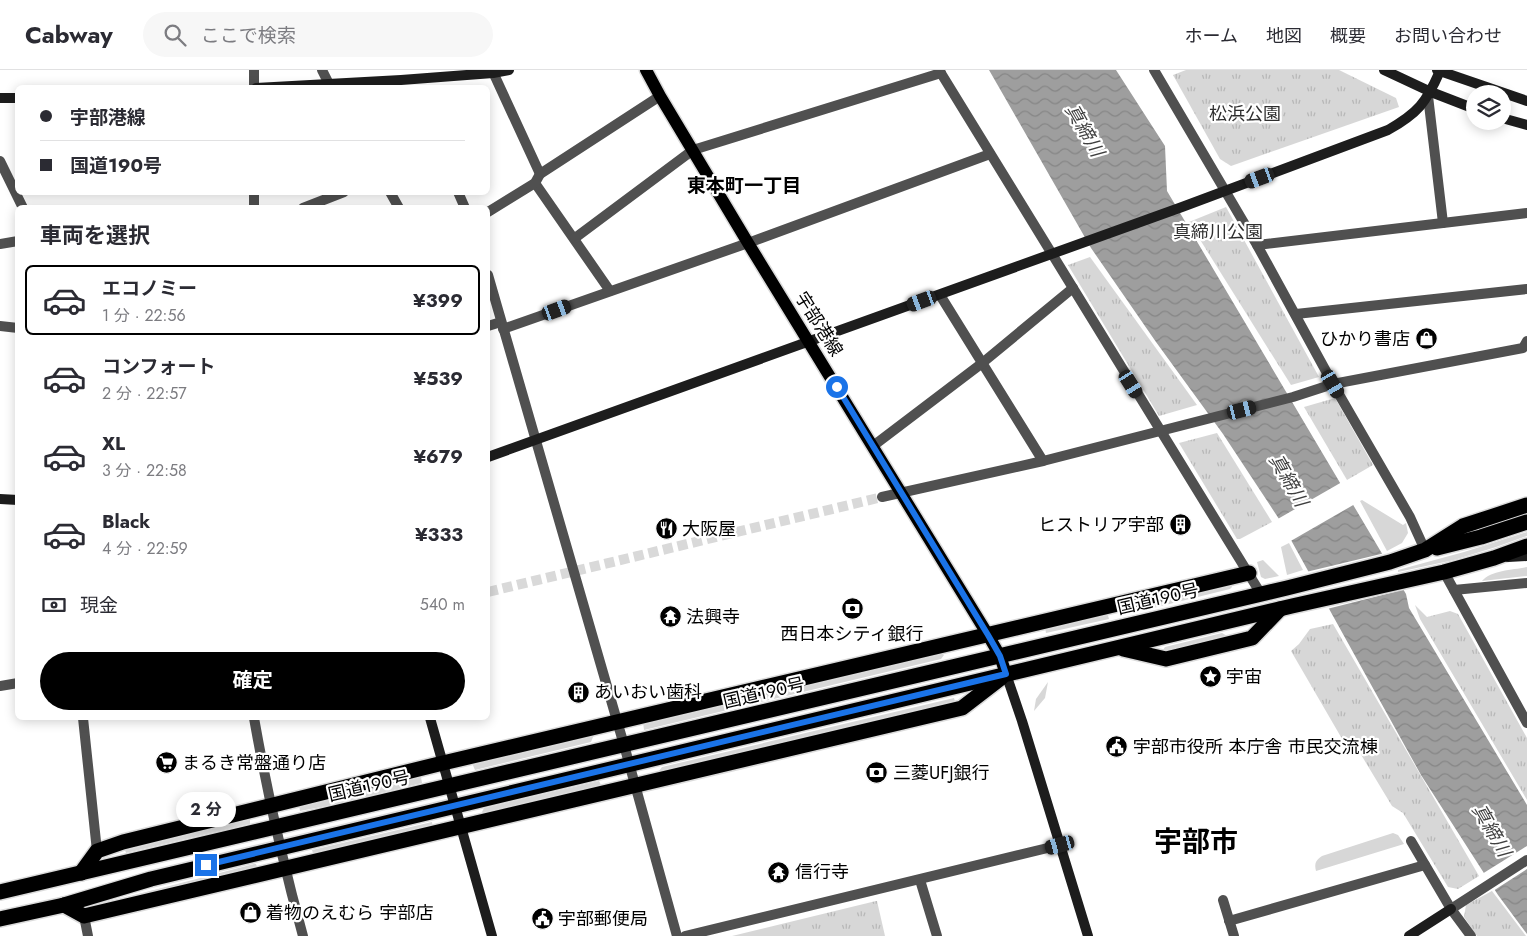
<!DOCTYPE html>
<html lang="ja">
<meta charset="utf-8">
<style>
body{margin:0;font-family:Jost,"Noto Sans JP",sans-serif;background:#f7f7f7;color:#2b2b33;height:100vh;display:flex;flex-direction:column;font-size:19px;white-space:nowrap}
*{box-sizing:border-box;margin:0}
p{font-size:16px;color:#7c7c81}
.icon{flex:none;width:28px;height:28px;fill:none;stroke:currentColor;stroke-width:2;stroke-linecap:round;stroke-linejoin:round}
.map{position:relative;flex:1;overflow:hidden}
.drawer{position:absolute;left:15px;top:135px;width:475px;height:515px;display:flex;flex-direction:column;background:#fff;border-radius:8px;box-shadow:0 2px 12px #0003}
.drawer>*{flex:none}
.guide{position:absolute;left:15px;top:15px;width:475px;height:110px;border-radius:8px;box-shadow:0 2px 12px #0003;display:grid;align-content:center;height:110px;padding:0 25px;background:#fff}
.buttons{position:absolute;left:1466px;top:15px;display:grid;gap:10px}
.buttons a{display:grid;place-items:center;width:45px;height:45px;border-radius:50%;background:#fff;box-shadow:0 2px 12px #0003;font-size:25px}
.end{position:absolute;width:22px;height:22px;margin:-11px;border:6px solid #1a73e8;background:#fff;box-shadow:0 0 0 2px #fff}
.from{border-radius:50%}
.bubble{position:absolute;height:35px;border-radius:18px;background:#fff;box-shadow:0 2px 12px #0003;font-size:16px;font-weight:700;line-height:35px;text-align:center}
.car{position:absolute;width:15px;height:30px;margin:-15px -8px;border-radius:6px;box-shadow:0 0 4px 1px #0007;background:linear-gradient(#222 24%,#8ab4d8 0 40%,#222 0 76%,#8ab4d8 0 86%,#222 0)}
.guide b{display:flex;align-items:center;gap:18px;height:48px;font-size:19px}
.guide b+b{border-top:1px solid #e1e1e2}
.guide i{width:12px;height:12px;background:#2b2b33}
ul{padding:0;list-style:none}
li{display:flex;align-items:center;gap:15px;height:70px;margin:0 10px 8px;padding:0 15px;border:2px solid transparent;border-radius:8px}
li div{flex:1}
li b{display:block;font-size:19px}
li em{font-style:normal;font-weight:700}
li.active{border-color:#000}
li>.icon{width:45px;height:45px;stroke-width:1.5}
h2{padding:0 25px;font-size:22px;line-height:60px}
.pay{display:flex;align-items:center;gap:12px;height:55px;padding:0 25px;font-size:19px}
.pay p{margin-inline-start:auto}
.action{display:flex;gap:10px;margin-top:auto;padding:10px 25px}
.action a{flex:1;height:58px;border-radius:30px;background:#000;color:#fff;font-size:20px;font-weight:700;line-height:58px;text-align:center}
header{display:flex;align-items:center;gap:30px;box-sizing:border-box;height:70px;padding:0 25px;background:#fff;border-bottom:1px solid #e1e1e2}
header strong{font-size:24px}
nav{display:flex;gap:28px;margin-inline-start:auto;font-size:18px}
.search{width:350px;height:45px;background:#f7f7f7;display:flex;align-items:center;gap:12px;box-sizing:border-box;padding:0 18px;border-radius:28px;color:#7c7c81;font-size:19px}
.map>svg:first-child{display:block}
</style>
<header>
<strong>Cabway</strong>
<div class="search"><svg class="icon" aria-label="search" viewBox="0 0 24 24"><circle cx="10" cy="10" r="6"/><path d="M15 15l6 6"/></svg>ここで検索</div>
<nav><a>ホーム</a><a>地図</a><a>概要</a><a>お問い合わせ</a></nav>
</header>
<div class="map">
<svg width="1527" height="866" viewBox="0 0 1527 866">
<defs>
<pattern id="park-tufts" width="24" height="20" patternUnits="userSpaceOnUse" patternTransform="scale(1.25)"><rect width="24" height="20" fill="#d7d7d7"/><path d="M3 7l-1-3M5 7V3M7 7l1-3M15 17l-1-3M17 17v-4M19 17l1-3" fill="none" stroke="#b7b7b7"/></pattern>
<pattern id="water-waves" width="16" height="10" patternUnits="userSpaceOnUse" patternTransform="scale(1.25)"><rect width="16" height="10" fill="#9e9e9e"/><path d="M0 5q4-4 8 0t8 0" fill="none" stroke="#868686"/></pattern>
</defs>
<rect width="100%" height="100%" fill="#fff"/>
<g fill="#d7d7d7">
<path d="M1362,430L1403,455L1406,453L1408,463L1402,473L1387,481L1360,431Z"/>
<path d="M1527,462V466L1496,477L1454,490L1398,502V500L1464,482Z"/>
<path d="M1289,473L1303,500L1287,505L1281,477Z"/>
<path d="M1263,490L1279,506L1265,509L1261,507L1257,492Z"/>
<path d="M1527,497V506L1482,511C1491,500 1513,500 1527,497Z"/>
<path d="M1231,514L1232,517L1230,519L1141,541L1139,535Z"/>
<path d="M1107,542L1109,549L1046,563L1045,557Z"/>
<path d="M1222,563L1227,566L1226,568L1164,582L1163,580L1165,577Z"/>
<path d="M940,582L944,585L941,589L644,660L643,652Z"/>
<path d="M1048,612L1045,628L1034,641L1036,629Z"/>
<path d="M954,628L956,635L662,704L659,701L662,697Z"/>
<path d="M589,665L593,667L591,672L475,700L472,693Z"/>
<path d="M419,706L421,707L422,713L332,735L300,741L299,735Z"/>
<path d="M599,711L602,717L486,746L482,742L484,738Z"/>
<path d="M250,748V754L126,783L124,777Z"/>
<path d="M432,752L433,759L314,786L312,780Z"/>
<path d="M1393,763L1398,765L1404,774L1316,801C1314,793 1316,790 1322,786Z"/>
<path d="M254,794H256L258,799L136,827L135,825Z"/>
</g>
<g fill="url(#park-tufts)">
<path d="M1186,0H1339L1396,28L1399,37L1231,96L1220,89L1173,5Z"/>
<path d="M1226,137L1319,307L1291,315L1189,152Z"/>
<path d="M1090,187L1197,335L1159,346L1068,195Z"/>
<path d="M1335,328L1373,395L1347,410L1304,337Z"/>
<path d="M1217,363L1272,452L1240,469H1237L1179,373Z"/>
<path d="M1415,535L1427,547L1450,541L1458,544L1527,668V730L1420,549Z"/>
<path d="M1333,554L1479,806L1458,819L1448,817L1403,743L1392,736L1360,683L1352,686L1291,581L1299,574L1310,559Z"/>
<path d="M1492,821L1526,866H1477L1464,847L1466,835Z"/>
<path d="M877,831L885,866H732L876,831Z"/>
</g>
<path fill="url(#water-waves)" d="M989,0H1116L1165,76L1167,121L1406,524L1409,538L1527,735V864L1498,825L1421,705L1281,452L1223,364L1156,272L1091,178Z"/>
<g fill="#fff">
<path d="M1342,412L1355,434L1289,472L1276,450Z"/>
<path d="M1385,483L1406,519L1327,539L1306,502Z"/>
<path d="M1527,776V799L1493,821L1482,804Z"/>
</g>
<g fill="none" stroke-linecap="round" stroke-linejoin="round">
<path stroke="#d9d9d9" stroke-width="10" stroke-dasharray="10 5" stroke-linecap="butt" d="M488,522L882,427"/>
<defs>
<path id="primary" d="M646,0L660,26L748,173L988,565L1000,586L1006,604"/>
<g id="highway">
<path d="M1437,478L1481,467L1527,452"/>
<path d="M1123,579L1166,589L1252,568L1280,539"/>
<path d="M81,803L97,781L123,772L443,693L1249,503"/>
<path d="M0,822L1287,518L1390,492L1425,480L1463,456L1527,435"/>
<path d="M64,835L84,846L962,638L1001,608"/>
<path d="M0,849L64,835L151,809L1292,536L1444,502L1494,488L1527,476"/>
</g>
</defs>
<use href="#primary" stroke="#dbdbdb" stroke-width="15"/>
<use href="#highway" stroke="#dbdbdb" stroke-width="18"/>
<g stroke="#505050" stroke-width="10">
<path d="M254,0V18"/>
<path d="M322,0L331,18"/>
<path d="M492,0L540,104"/>
<path d="M939,0L1261,524"/>
<path d="M1154,0L1257,175L1333,314L1410,447L1425,480"/>
<path d="M1428,26L1443,153"/>
<path d="M0,91L23,138"/>
<path d="M535,113L610,221"/>
<path d="M254,122V138"/>
<path d="M390,122L399,138"/>
<path d="M458,122L465,138"/>
<path d="M303,138L344,122"/>
<path d="M488,142L535,113L540,104L660,26"/>
<path d="M575,168L693,80L941,3"/>
<path d="M0,174L18,171"/>
<path d="M1257,175L1527,143"/>
<path d="M488,205L624,675L677,866"/>
<path d="M940,225L1043,391"/>
<path d="M1296,244L1527,219"/>
<path d="M0,256L18,258"/>
<path d="M488,256L501,252"/>
<path d="M503,259L748,173L990,84"/>
<path d="M873,376L981,294L1073,218"/>
<path d="M882,427L1043,391L1293,327L1333,314L1523,278L1527,271"/>
<path d="M1444,502L1527,653"/>
<path d="M1454,520L1527,513"/>
<path d="M0,616L18,613"/>
<path d="M83,648L97,781"/>
<path d="M254,648C267,721 283,794 303,866"/>
<path d="M1411,771L1451,839L1471,866"/>
<path d="M920,810L937,866"/>
<path d="M1223,830L1234,866"/>
<path d="M1451,839L1527,790"/>
<path d="M84,846L88,866"/>
<path d="M1229,851L1425,795"/>
<path d="M685,866L1060,775"/>
</g>
<g stroke="#1d1d1d" stroke-width="10">
<path d="M1384,0L1431,22L1475,39"/>
<path d="M1437,0L1527,31"/>
<path d="M256,18L401,10L493,3L509,0"/>
<path d="M0,28H18"/>
<path d="M1502,48L1527,55"/>
<path d="M488,387L1182,137L1388,60C1418,43 1426,33 1440,1"/>
<path d="M0,429L18,430"/>
<path d="M1508,487L1527,486"/>
<path d="M1006,604L1022,651L1088,866"/>
<path d="M430,648L492,866"/>
<path d="M1409,866L1451,839"/>
</g>
<use href="#primary" stroke="#000" stroke-width="12"/>
<use href="#highway" stroke="#000" stroke-width="15"/>
</g>
<g fill="none" stroke-linecap="round" stroke-linejoin="round">
<path stroke="#1a73e8" stroke-width="6" d="M206,795L1006,604L1000,586L988,565L837,317"/>
</g>
<defs>
<symbol id="shop-disc" viewBox="-11 -11 22 22"><circle r="9.5" fill="#000" stroke="#fff"/><path d="M-5-2.5h2.3a2.7 3.5 0 0 1 5.4 0H5L5.5 6h-11ZM-1.5-2.5h3a1.5 2.3 0 0 0-3 0Z" fill="#fff"/></symbol>
<symbol id="building-disc" viewBox="-11 -11 22 22"><circle r="9.5" fill="#000" stroke="#fff"/><path d="M-4-6H4V6H1V3H-1V6H-4ZM-2.5-4.3h1.7v1.8h-1.7ZM.8-4.3h1.7v1.8H.8ZM-2.5-1h1.7V.8h-1.7ZM.8-1h1.7V.8H.8Z" fill="#fff"/></symbol>
<symbol id="restaurant-disc" viewBox="-11 -11 22 22"><circle r="9.5" fill="#000" stroke="#fff"/><path d="M-5-6h1v4h1v-4h1v4h1v-4h1v5L-1.5 .5V6h-2V.5L-5-1ZM5-6V6H3V1.5H1.5Q1.5-4 5-6Z" fill="#fff"/></symbol>
<symbol id="bank-disc" viewBox="-11 -11 22 22"><circle r="9.5" fill="#000" stroke="#fff"/><path d="M-6-4H6V4H-6ZM0-2.3a2.3 2.3 0 1 0 0 4.6a2.3 2.3 0 1 0 0-4.6Z" fill="#fff"/></symbol>
<symbol id="temple-disc" viewBox="-11 -11 22 22"><circle r="9.5" fill="#000" stroke="#fff"/><path d="M0-6L5-2H3V0L6.5 2.5H4V6H1.5V3h-3V6H-4V2.5H-6.5L-3 0V-2H-5Z" fill="#fff"/></symbol>
<symbol id="sight-disc" viewBox="-11 -11 22 22"><circle r="9.5" fill="#000" stroke="#fff"/><path d="M0-6L1.8-2.2L6-1.7L2.9 1.2L3.7 5.4L0 3.3L-3.7 5.4L-2.9 1.2L-6-1.7L-1.8-2.2Z" fill="#fff"/></symbol>
<symbol id="civic-disc" viewBox="-11 -11 22 22"><circle r="9.5" fill="#000" stroke="#fff"/><path d="M-.6-6.5H3V-4.5H.6V-3L4-1V1h2V6H-6V1h2V-1L-.6-3ZM-1.2 2.5V6h2.4V2.5Z" fill="#fff"/></symbol>
<symbol id="supermarket-disc" viewBox="-11 -11 22 22"><circle r="9.5" fill="#000" stroke="#fff"/><path d="M-6-5.5h2.5l.6 2H6L4.5 2H-2.5L-4.4-4H-6ZM-1.5 3.2a1.3 1.3 0 1 0 .1 0ZM3 3.2a1.3 1.3 0 1 0 .1 0Z" fill="#fff"/></symbol>
</defs>
<g fill-rule="evenodd">
<use href="#shop-disc" x="1414" y="256" width="25" height="25"/>
<use href="#building-disc" x="1168" y="442" width="25" height="25"/>
<use href="#restaurant-disc" x="654" y="446" width="25" height="25"/>
<use href="#bank-disc" x="840" y="526" width="25" height="25"/>
<use href="#temple-disc" x="658" y="534" width="25" height="25"/>
<use href="#sight-disc" x="1198" y="594" width="25" height="25"/>
<use href="#building-disc" x="566" y="610" width="25" height="25"/>
<use href="#civic-disc" x="1104" y="664" width="25" height="25"/>
<use href="#supermarket-disc" x="154" y="680" width="25" height="25"/>
<use href="#bank-disc" x="864" y="690" width="25" height="25"/>
<use href="#temple-disc" x="766" y="790" width="25" height="25"/>
<use href="#shop-disc" x="238" y="830" width="25" height="25"/>
<use href="#civic-disc" x="530" y="836" width="25" height="25"/>
</g>
<g text-anchor="middle" stroke-width="4.5" stroke-linejoin="round" paint-order="stroke">
<g font-size="18" fill="#2e2e2e" stroke="#fff">
<text x="1245" y="50">松浜公園</text>
<text x="1218" y="168">真締川公園</text>
</g>
<g font-size="18" fill="#000" stroke="#fff">
<text transform="translate(819 254) rotate(58)" y="6">宇部港線</text>
<text transform="translate(1158 529) rotate(-13)" y="6">国道190号</text>
<text transform="translate(764 623) rotate(-13)" y="6">国道190号</text>
<text transform="translate(369 716) rotate(-13)" y="6">国道190号</text>
</g>
<g font-size="18" fill="#000" stroke="#fff" text-anchor="start">
<text x="1410" y="275" text-anchor="end">ひかり書店</text>
<text x="1164" y="461" text-anchor="end">ヒストリア宇部</text>
<text x="682" y="465">大阪屋</text>
<text x="686" y="553">法興寺</text>
<text x="852" y="570" text-anchor="middle">西日本シティ銀行</text>
<text x="1226" y="613">宇宙</text>
<text x="594" y="628">あいおい歯科</text>
<text x="1133" y="683">宇部市役所 本庁舎 市民交流棟</text>
<text x="182" y="699">まるき常盤通り店</text>
<text x="893" y="709">三菱UFJ銀行</text>
<text x="795" y="808">信行寺</text>
<text x="266" y="849">着物のえむら 宇部店</text>
<text x="558" y="855">宇部郵便局</text>
</g>
<g font-size="19" font-style="italic" fill="#3f3f3f" stroke="#fff">
<text transform="translate(1085 60) rotate(60)" y="7">真締川</text>
<text transform="translate(1289 410) rotate(60)" y="7">真締川</text>
<text transform="translate(1492 760) rotate(60)" y="7">真締川</text>
</g>
<g font-size="19" font-weight="bold" fill="#000" stroke="#fff">
<text x="744" y="122">東本町一丁目</text>
</g>
<g font-size="28" font-weight="bold" fill="#000" stroke="#fff">
<text x="1196" y="781">宇部市</text>
</g>
</g>
</svg>
<div class="buttons">
<a><svg class="icon" aria-label="layers" viewBox="0 0 24 24"><path d="M12 4l9 5-9 5-9-5zM3 14l9 5 9-5"/></svg></a>
</div>
<i class="end from" style="left:837px;top:317px"></i>
<i class="end" style="left:206px;top:795px"></i>
<div class="bubble" style="left:176px;top:722px;width:60px">2 分</div>
<i class="car" style="left:1260px;top:108px;rotate:250deg"></i>
<i class="car" style="left:922px;top:231px;rotate:250deg"></i>
<i class="car" style="left:557px;top:240px;rotate:70deg"></i>
<i class="car" style="left:1131px;top:314px;rotate:148deg"></i>
<i class="car" style="left:1333px;top:314px;rotate:150deg"></i>
<i class="car" style="left:1242px;top:340px;rotate:76deg"></i>
<i class="car" style="left:1060px;top:775px;rotate:255deg"></i>
<div class="guide">
<b><i class="from"></i>宇部港線</b>
<b><i></i>国道190号</b>
</div>
<section class="drawer">
<h2>車両を選択</h2>
<ul>
<li class="active"><svg class="icon" aria-label="car" viewBox="0 0 24 24"><path d="M5 17H2v-5l4-1 3-4h7l3 4 3 1v5h-3M9 17h6M6 11h13"/><circle cx="7" cy="17" r="2"/><circle cx="17" cy="17" r="2"/></svg><div><b>エコノミー</b><p>1 分 · 22:56</p></div><em>¥399</em></li>
<li><svg class="icon" aria-label="car" viewBox="0 0 24 24"><path d="M5 17H2v-5l4-1 3-4h7l3 4 3 1v5h-3M9 17h6M6 11h13"/><circle cx="7" cy="17" r="2"/><circle cx="17" cy="17" r="2"/></svg><div><b>コンフォート</b><p>2 分 · 22:57</p></div><em>¥539</em></li>
<li><svg class="icon" aria-label="car" viewBox="0 0 24 24"><path d="M5 17H2v-5l4-1 3-4h7l3 4 3 1v5h-3M9 17h6M6 11h13"/><circle cx="7" cy="17" r="2"/><circle cx="17" cy="17" r="2"/></svg><div><b>XL</b><p>3 分 · 22:58</p></div><em>¥679</em></li>
<li><svg class="icon" aria-label="car" viewBox="0 0 24 24"><path d="M5 17H2v-5l4-1 3-4h7l3 4 3 1v5h-3M9 17h6M6 11h13"/><circle cx="7" cy="17" r="2"/><circle cx="17" cy="17" r="2"/></svg><div><b>Black</b><p>4 分 · 22:59</p></div><em>¥333</em></li>
</ul>
<div class="pay"><svg class="icon" aria-label="cash" viewBox="0 0 24 24"><path d="M3 7h18v10H3z"/><circle cx="12" cy="12" r="2"/></svg>現金<p>540 m</p></div>
<div class="action"><a>確定</a></div>
</section>
</div>
